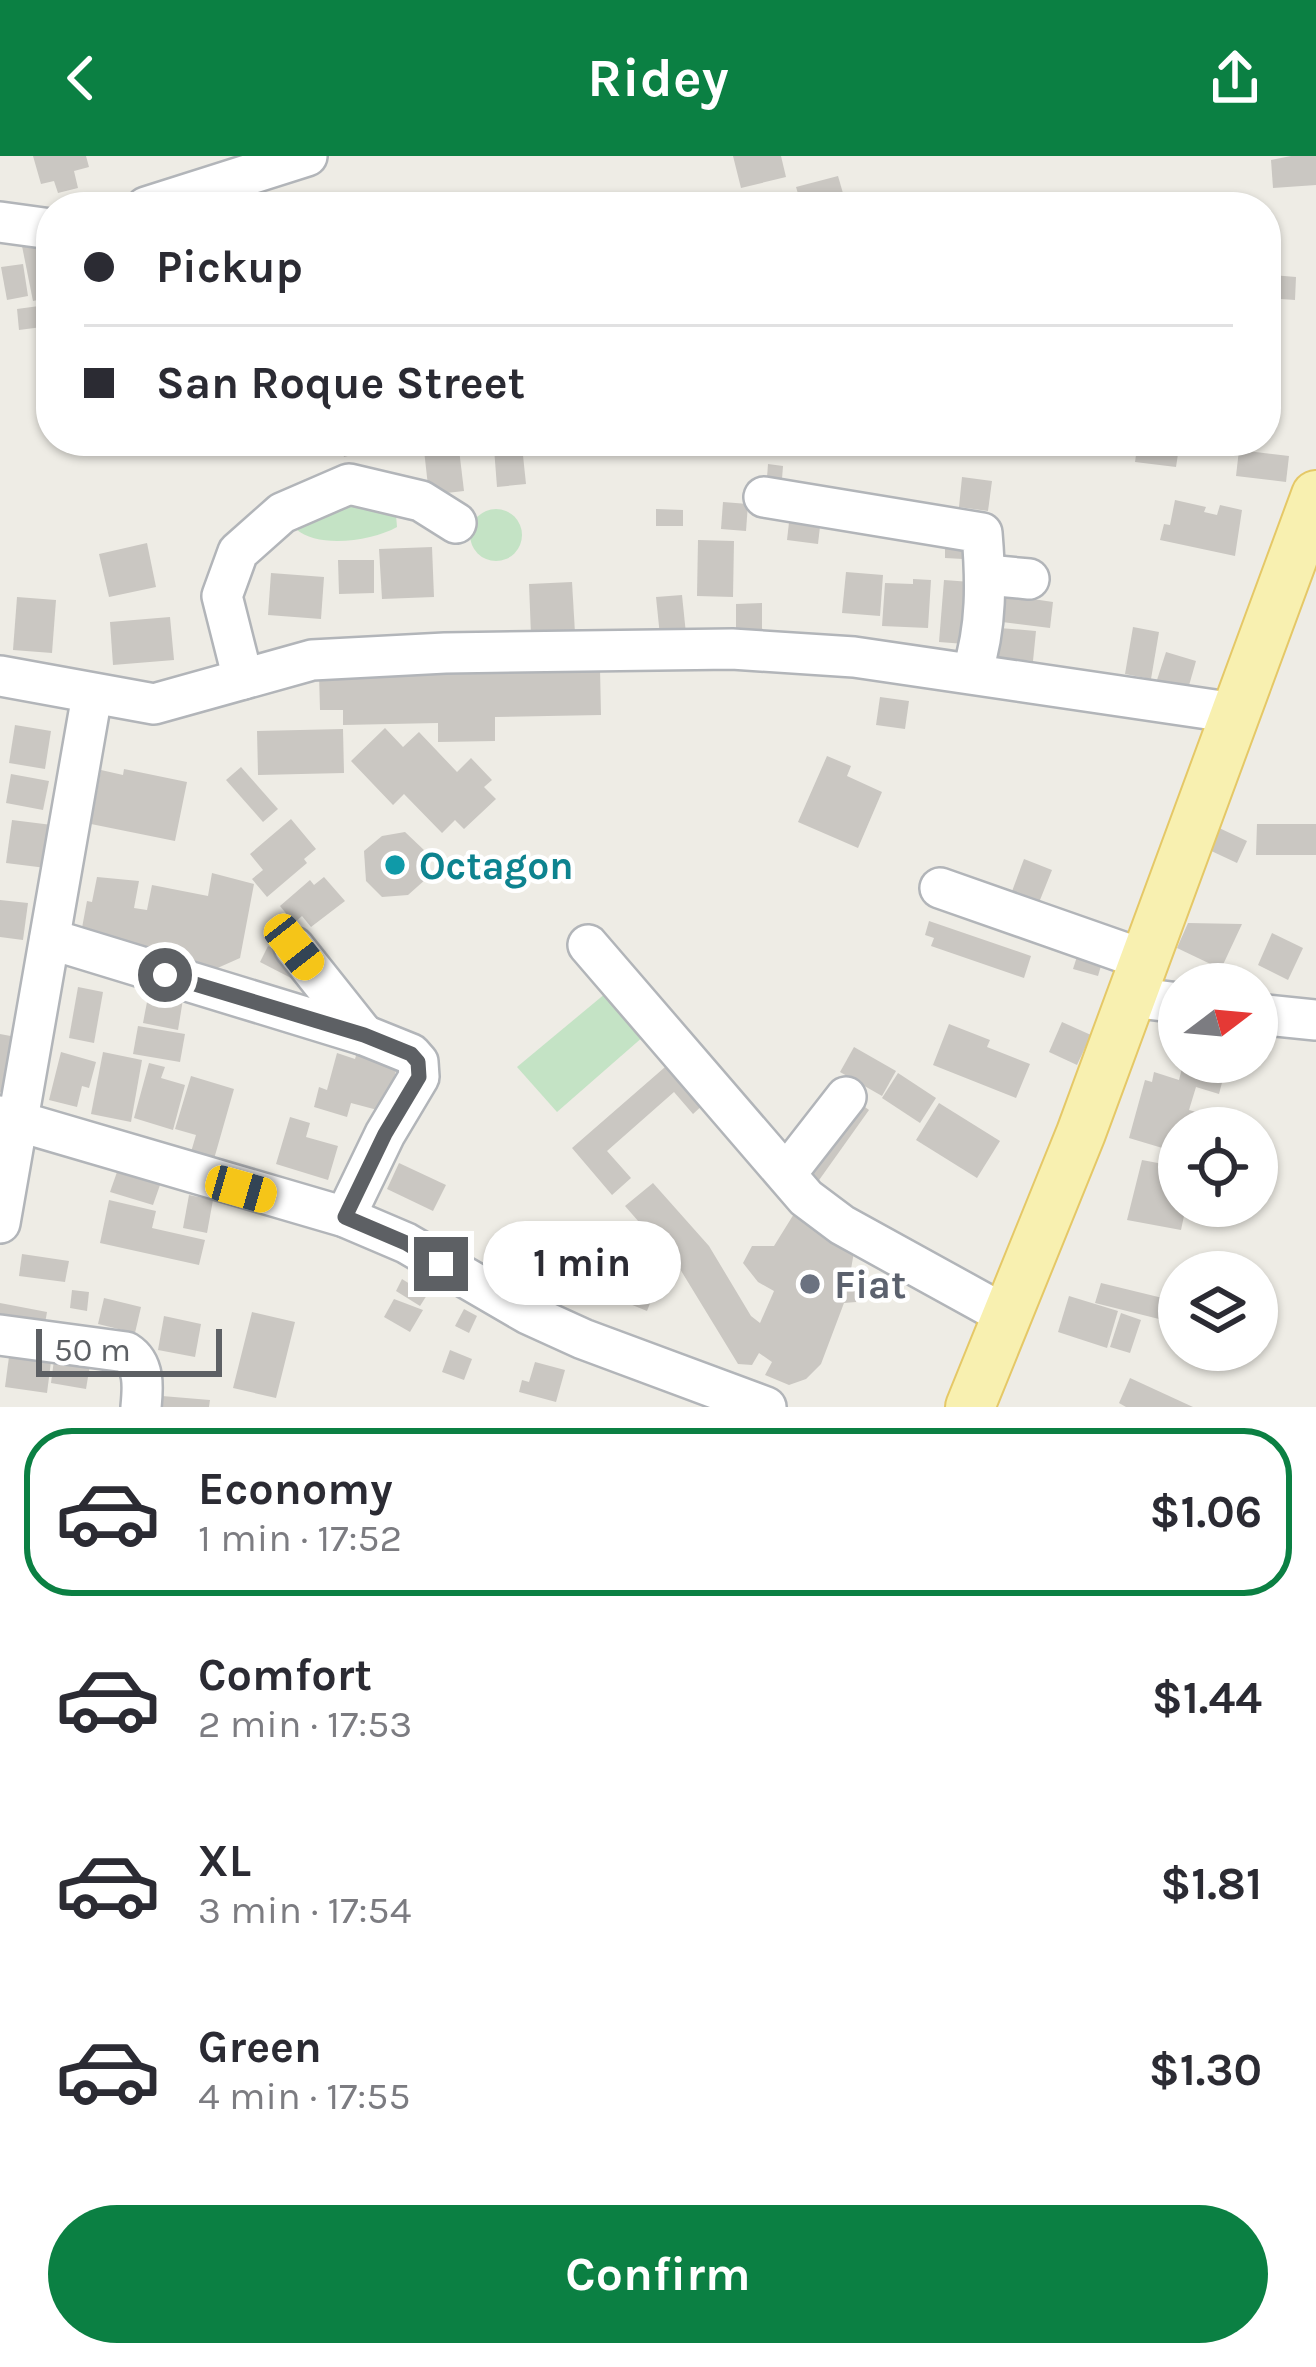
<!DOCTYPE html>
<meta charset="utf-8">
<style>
body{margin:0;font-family:Karla,sans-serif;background:#f7f7f7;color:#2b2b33;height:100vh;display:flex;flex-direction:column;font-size:45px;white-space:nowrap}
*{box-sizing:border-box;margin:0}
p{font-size:39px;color:#7c7c81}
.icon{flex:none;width:66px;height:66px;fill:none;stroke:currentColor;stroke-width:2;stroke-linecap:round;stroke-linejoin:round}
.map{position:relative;height:1251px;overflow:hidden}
.side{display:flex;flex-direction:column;background:#fff;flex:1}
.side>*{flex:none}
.hud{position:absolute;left:36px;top:36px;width:1245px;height:264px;border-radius:48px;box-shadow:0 3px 9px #0004;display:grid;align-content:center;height:264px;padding:0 48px;background:#fff}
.needle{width:78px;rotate:74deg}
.buttons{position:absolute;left:1158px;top:807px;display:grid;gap:24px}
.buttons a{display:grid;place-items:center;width:120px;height:120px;border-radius:50%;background:#fff;box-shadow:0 3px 9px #0004;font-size:60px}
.scale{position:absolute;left:36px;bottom:30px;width:186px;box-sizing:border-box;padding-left:12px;border:6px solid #5d6064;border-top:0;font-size:33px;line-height:42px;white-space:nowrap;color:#5d6064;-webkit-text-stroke:9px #fff;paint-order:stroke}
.end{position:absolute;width:54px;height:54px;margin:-27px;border:15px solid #5d6064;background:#fff;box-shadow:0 0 0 6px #fff}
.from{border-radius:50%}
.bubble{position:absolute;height:84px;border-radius:42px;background:#fff;box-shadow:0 3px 9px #0004;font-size:39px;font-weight:700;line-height:84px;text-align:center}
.car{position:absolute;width:36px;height:72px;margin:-36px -18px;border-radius:15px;box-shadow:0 0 9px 3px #0007;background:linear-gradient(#f5c518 24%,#345 0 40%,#f5c518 0 76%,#345 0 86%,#f5c518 0)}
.hud b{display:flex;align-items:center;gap:42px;height:114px;font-size:45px}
.hud b+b{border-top:3px solid #e1e1e2}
.hud i{width:30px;height:30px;background:#2b2b33}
ul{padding:21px 0 0;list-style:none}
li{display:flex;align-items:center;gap:36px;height:168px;margin:0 24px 18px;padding:0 24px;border:6px solid transparent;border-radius:48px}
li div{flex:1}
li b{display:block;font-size:45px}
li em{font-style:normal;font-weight:700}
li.active{border-color:#0b8043}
li>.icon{width:108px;height:108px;stroke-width:1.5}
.primary-button{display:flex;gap:24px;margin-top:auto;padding:24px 48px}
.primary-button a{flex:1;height:138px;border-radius:72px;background:#0b8043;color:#fff;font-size:48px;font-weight:700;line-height:138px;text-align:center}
header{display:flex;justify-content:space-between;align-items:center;height:156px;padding:0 48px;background:#0b8043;color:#fff;font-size:54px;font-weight:700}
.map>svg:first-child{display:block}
</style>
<header><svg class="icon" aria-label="back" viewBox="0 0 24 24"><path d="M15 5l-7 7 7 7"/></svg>Ridey<svg class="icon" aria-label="share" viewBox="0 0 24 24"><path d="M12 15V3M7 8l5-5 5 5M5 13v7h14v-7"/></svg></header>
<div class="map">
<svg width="1316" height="1251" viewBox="0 0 1316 1251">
<rect width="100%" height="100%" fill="#eeece5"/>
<g fill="#c4e3c5">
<path d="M336,343L395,347L397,371C372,385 318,393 296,373V360Z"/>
<circle cx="496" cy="379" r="26"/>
<path d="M606,837L644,880L557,956L517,911Z"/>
</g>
<g fill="#cac7c2">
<path d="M33,0H86L89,11L74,15L78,32L58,37L54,25L41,28Z"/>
<path d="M733,0H781L786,21L741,32Z"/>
<path d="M1291,0H1316V29L1273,32L1271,4Z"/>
<path d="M838,20L847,51H802L796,31Z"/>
<path d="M250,38L252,45L261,42L264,51H230L228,44Z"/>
<path d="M51,83V141L33,145L22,90Z"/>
<path d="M23,108L28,140L7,144L1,111Z"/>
<path d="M1266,113H1272V119L1296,121L1295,144L1266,142Z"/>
<path d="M39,150L42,171L19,174L17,153Z"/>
<path d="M339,285H364L367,295L344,301Z"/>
<path d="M423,285H458L464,335L429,339Z"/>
<path d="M1138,285H1180L1176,311L1135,306Z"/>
<path d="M522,290L526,328L497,331L494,292Z"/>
<path d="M1239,294L1289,300L1286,326L1236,320Z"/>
<path d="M768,308L783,310L781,336L766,335Z"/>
<path d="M962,321L992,325L988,355L959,351Z"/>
<path d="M1175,344L1206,351L1204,356L1217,359L1220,349L1242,354L1235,400L1160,384L1164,368L1170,369Z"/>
<path d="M723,346L748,348L746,375L721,373Z"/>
<path d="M791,349L822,353L818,388L787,384Z"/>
<path d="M656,353L683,354V370H656Z"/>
<path d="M945,383L964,384L963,403L945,402Z"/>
<path d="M698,384L734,385L733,441L697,440Z"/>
<path d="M147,387L156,431L109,441L99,398Z"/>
<path d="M432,391L434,441L382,443L379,393Z"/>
<path d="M338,404H374V437L339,438Z"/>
<path d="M846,416L883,419L880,460L842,457Z"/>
<path d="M271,417L324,421L321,463L268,459Z"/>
<path d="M913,423L931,424L928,472L882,470L885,427L913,428Z"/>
<path d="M944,424L984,427L978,489L939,486Z"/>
<path d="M572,426L575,477L531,479L529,428Z"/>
<path d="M998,438L1053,446L1050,472L994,465Z"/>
<path d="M682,439L686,478L660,480L656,441Z"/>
<path d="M17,441L56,444L52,497L13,494Z"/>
<path d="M762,447V482H736V448Z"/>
<path d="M170,461L174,504L113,509L110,466Z"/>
<path d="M987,471L1036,475L1033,505L985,501Z"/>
<path d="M1133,471L1159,476L1151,523L1125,518Z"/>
<path d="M1166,496L1196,505L1188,533L1157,524Z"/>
<path d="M600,513L601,559L495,561V585L438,586V567L343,569V554H320L319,519Z"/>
<path d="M880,541L909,545L905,573L876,569Z"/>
<path d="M15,569L51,575L45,613L9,607Z"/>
<path d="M385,572L403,591L419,576L457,616L471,602L492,624L484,631L496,643L464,673L455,664L442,677L404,638L393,649L351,605Z"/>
<path d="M343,573L344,617L258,619L257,575Z"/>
<path d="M827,600L851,610L847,620L882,636L858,692L798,666Z"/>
<path d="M241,611L278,653L263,666L226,624Z"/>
<path d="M124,613L187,626L175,685L91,668L101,614L123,619Z"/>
<path d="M11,618L49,625L43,654L6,647Z"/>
<path d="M291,663L316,693L304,703L307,707L267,741L252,723L263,714L250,698Z"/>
<path d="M12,664L60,670L54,713L6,707Z"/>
<path d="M1257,668H1316V699H1256Z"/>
<path d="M1217,671L1247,685L1237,707L1207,693Z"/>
<path d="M405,676L425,695L426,723L408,739L382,741L366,725L364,695L382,680Z"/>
<path d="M1024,703L1052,714L1038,749L1011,738Z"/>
<path d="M212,717L254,728L240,802L213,814L79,788L87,745L92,746L97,721L139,725L134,752L147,754L152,729L208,740Z"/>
<path d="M324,721L345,745L311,771L302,760L294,767L280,750L310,724L314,729Z"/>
<path d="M0,744L28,747L23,784L0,781Z"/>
<path d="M929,765L1031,800L1024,822L931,790L934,782L925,779Z"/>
<path d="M1188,767L1242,768L1221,813L1177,792Z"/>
<path d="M1272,777L1303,792L1288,824L1258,809Z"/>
<path d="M1082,785L1106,793L1098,820L1073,813Z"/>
<path d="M268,790L299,805L291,822L260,806Z"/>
<path d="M151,825L185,831L178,874L143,867Z"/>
<path d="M78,831L103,836L94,887L69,882Z"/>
<path d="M1062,866L1091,879L1077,909L1049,896Z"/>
<path d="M949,868L990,884L987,891L1030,908L1016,942L933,909Z"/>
<path d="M138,870L185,878L180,906L133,898Z"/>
<path d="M0,878L16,881L6,937L0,936Z"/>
<path d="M359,890L373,894L370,903L397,911L385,956L351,947L347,961L314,951L319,931L327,934L337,897L355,903Z"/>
<path d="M854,891L896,915L882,940L840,916Z"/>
<path d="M61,896L96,906L89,932L82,930L77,951L49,944Z"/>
<path d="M103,896L142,904L131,966L91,958Z"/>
<path d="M672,905L707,945L693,958L674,936L607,995L631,1022L612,1039L572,992Z"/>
<path d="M149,907L165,911L161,922L185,929L173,974L134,962Z"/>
<path d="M1183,908L1225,915L1219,938L1196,931L1189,954L1200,957L1195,972H1179V997L1129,982L1145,924L1152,926L1154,916L1179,924Z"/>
<path d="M898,917L936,942L920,967L882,942Z"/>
<path d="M191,920L234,933L214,1003L191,996L196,979L175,973Z"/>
<path d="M851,941L869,954L817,1027L799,1014Z"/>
<path d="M939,947L1000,985L977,1022L916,984Z"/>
<path d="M290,961L310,967L306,981L338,990L328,1024L276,1008Z"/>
<path d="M1142,1004L1179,1011V1050L1185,1055L1181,1074L1127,1064Z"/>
<path d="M399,1007L446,1029L433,1055L387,1033Z"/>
<path d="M117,1016L160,1029L153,1049L110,1036Z"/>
<path d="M653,1027L709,1090L751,1160L760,1167L774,1135L758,1126L743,1107L752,1090H774L797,1053L855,1090L850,1119L860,1129L856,1146L844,1147L821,1208L806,1223L789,1229L765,1219L772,1206L759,1197L752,1209L738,1208L680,1113L625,1050Z"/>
<path d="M189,1039L213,1044L207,1077L183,1072Z"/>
<path d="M109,1044L156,1055L152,1072L205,1084L199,1109L100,1087Z"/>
<path d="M626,1091L658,1104L656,1109L664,1112L647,1155L598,1135L612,1100L622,1104Z"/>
<path d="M22,1098L69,1105L65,1126L19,1120Z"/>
<path d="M550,1106L572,1116L560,1141L538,1131Z"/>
<path d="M402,1123L427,1139L420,1150L396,1135Z"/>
<path d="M1101,1127L1179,1146V1168L1095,1147Z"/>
<path d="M72,1134L89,1136L87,1155L70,1152Z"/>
<path d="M1069,1140L1118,1155L1107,1192L1058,1176Z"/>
<path d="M104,1142L141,1151L135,1177L98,1168Z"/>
<path d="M394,1143L423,1154L410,1176L384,1161Z"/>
<path d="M0,1147L47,1156L44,1173L0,1164Z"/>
<path d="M464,1153L477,1160L469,1177L455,1170Z"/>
<path d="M252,1156L295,1166L276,1242L233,1232Z"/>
<path d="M1121,1157L1141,1164L1130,1197L1110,1191Z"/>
<path d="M164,1160L201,1168L195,1201L158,1194Z"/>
<path d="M10,1193L52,1198L47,1237L5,1231Z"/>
<path d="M450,1194L472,1203L464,1224L442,1216Z"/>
<path d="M54,1204L90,1209L86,1233L51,1227Z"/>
<path d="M535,1206L565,1214L556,1246L519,1236L522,1224L529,1226Z"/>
<path d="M1130,1222L1193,1251H1126L1119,1247Z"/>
<path d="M150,1239L210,1244L209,1251H149Z"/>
</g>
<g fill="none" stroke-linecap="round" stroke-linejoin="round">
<defs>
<g id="minor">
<path d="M146,51L307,0"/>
<path d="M0,66L51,73"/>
<path d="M764,341L982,377C986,425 987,470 972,517"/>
<path d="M987,419L1029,423"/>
<path d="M0,520L154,548L312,504L445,497L732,493L854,501L1235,557"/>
<path d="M243,523L222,440L238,396L282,357L349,328L421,345L456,367"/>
<path d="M940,732L1145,804"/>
<path d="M50,783L364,879L411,898L418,906L419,921L385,978L345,1061"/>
<path d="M588,789L806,1042L842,1069L1007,1160"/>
<path d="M294,791L364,879"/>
<path d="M1131,841L1179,847"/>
<path d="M1257,858L1316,864"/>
<path d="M0,960L345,1061L406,1087L528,1158L583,1183L766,1251"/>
<path d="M786,1018L846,941"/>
<path d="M0,1067L92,539"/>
<path d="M0,1179L126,1196C145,1208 143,1231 141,1251"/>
</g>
<path id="major" d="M970,1251L1081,977L1316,339"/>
</defs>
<use href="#minor" stroke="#b2b5b9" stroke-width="44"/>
<use href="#major" stroke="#e5c867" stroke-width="52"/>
<use href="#minor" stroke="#fff" stroke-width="39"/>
<use href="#major" stroke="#f8f0b0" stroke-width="48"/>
</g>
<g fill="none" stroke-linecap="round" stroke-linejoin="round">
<path stroke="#5d6064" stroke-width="15" d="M165,819L364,879L411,898L418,906L419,921L385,978L345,1061L406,1087L441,1108"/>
</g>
<circle fill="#0f9aa8" stroke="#fff" stroke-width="4.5" cx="395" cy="709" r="12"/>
<circle fill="#6b7280" stroke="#fff" stroke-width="4.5" cx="810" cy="1128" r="12"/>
<g text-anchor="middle" stroke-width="9" stroke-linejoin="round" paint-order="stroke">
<g font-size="39" font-weight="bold" fill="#0d838f" stroke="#fff" text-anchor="start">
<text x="419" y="723">Octagon</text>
</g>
<g font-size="39" font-weight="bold" fill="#5b616d" stroke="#fff" text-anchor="start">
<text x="834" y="1142">Fiat</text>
</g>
</g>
</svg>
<div class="buttons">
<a><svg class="needle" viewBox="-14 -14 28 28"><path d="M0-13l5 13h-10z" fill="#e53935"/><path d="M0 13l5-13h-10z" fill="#7c7c81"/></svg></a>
<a><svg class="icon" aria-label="locate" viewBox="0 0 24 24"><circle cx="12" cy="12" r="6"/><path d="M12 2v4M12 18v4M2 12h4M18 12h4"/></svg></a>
<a><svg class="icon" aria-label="layers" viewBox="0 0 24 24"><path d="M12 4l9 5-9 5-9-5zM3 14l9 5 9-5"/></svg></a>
</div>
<div class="scale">50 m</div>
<i class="end from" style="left:165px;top:819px"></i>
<i class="end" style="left:441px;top:1108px"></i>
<div class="bubble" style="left:483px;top:1065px;width:198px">1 min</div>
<i class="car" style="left:294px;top:791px;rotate:142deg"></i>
<i class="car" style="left:241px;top:1033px;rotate:106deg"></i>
<div class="hud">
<b><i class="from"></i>Pickup</b>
<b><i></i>San Roque Street</b>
</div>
</div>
<section class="side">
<ul>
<li class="active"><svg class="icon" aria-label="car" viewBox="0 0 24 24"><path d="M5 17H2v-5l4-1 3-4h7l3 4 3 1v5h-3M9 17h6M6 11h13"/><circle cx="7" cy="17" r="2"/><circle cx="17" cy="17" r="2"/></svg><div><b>Economy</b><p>1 min · 17:52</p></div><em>$1.06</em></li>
<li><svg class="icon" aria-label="car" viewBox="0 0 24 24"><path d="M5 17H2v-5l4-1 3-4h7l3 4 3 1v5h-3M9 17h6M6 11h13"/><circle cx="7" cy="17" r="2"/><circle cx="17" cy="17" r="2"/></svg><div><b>Comfort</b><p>2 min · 17:53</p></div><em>$1.44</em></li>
<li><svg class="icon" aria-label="car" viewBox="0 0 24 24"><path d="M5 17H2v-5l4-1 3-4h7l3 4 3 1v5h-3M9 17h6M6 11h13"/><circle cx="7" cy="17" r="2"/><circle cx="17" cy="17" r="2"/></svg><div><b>XL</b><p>3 min · 17:54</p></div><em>$1.81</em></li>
<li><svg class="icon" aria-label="car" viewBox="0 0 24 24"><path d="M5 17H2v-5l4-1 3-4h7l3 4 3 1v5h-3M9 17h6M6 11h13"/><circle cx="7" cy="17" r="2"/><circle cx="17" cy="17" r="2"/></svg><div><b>Green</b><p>4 min · 17:55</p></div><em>$1.30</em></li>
</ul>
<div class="primary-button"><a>Confirm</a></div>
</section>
